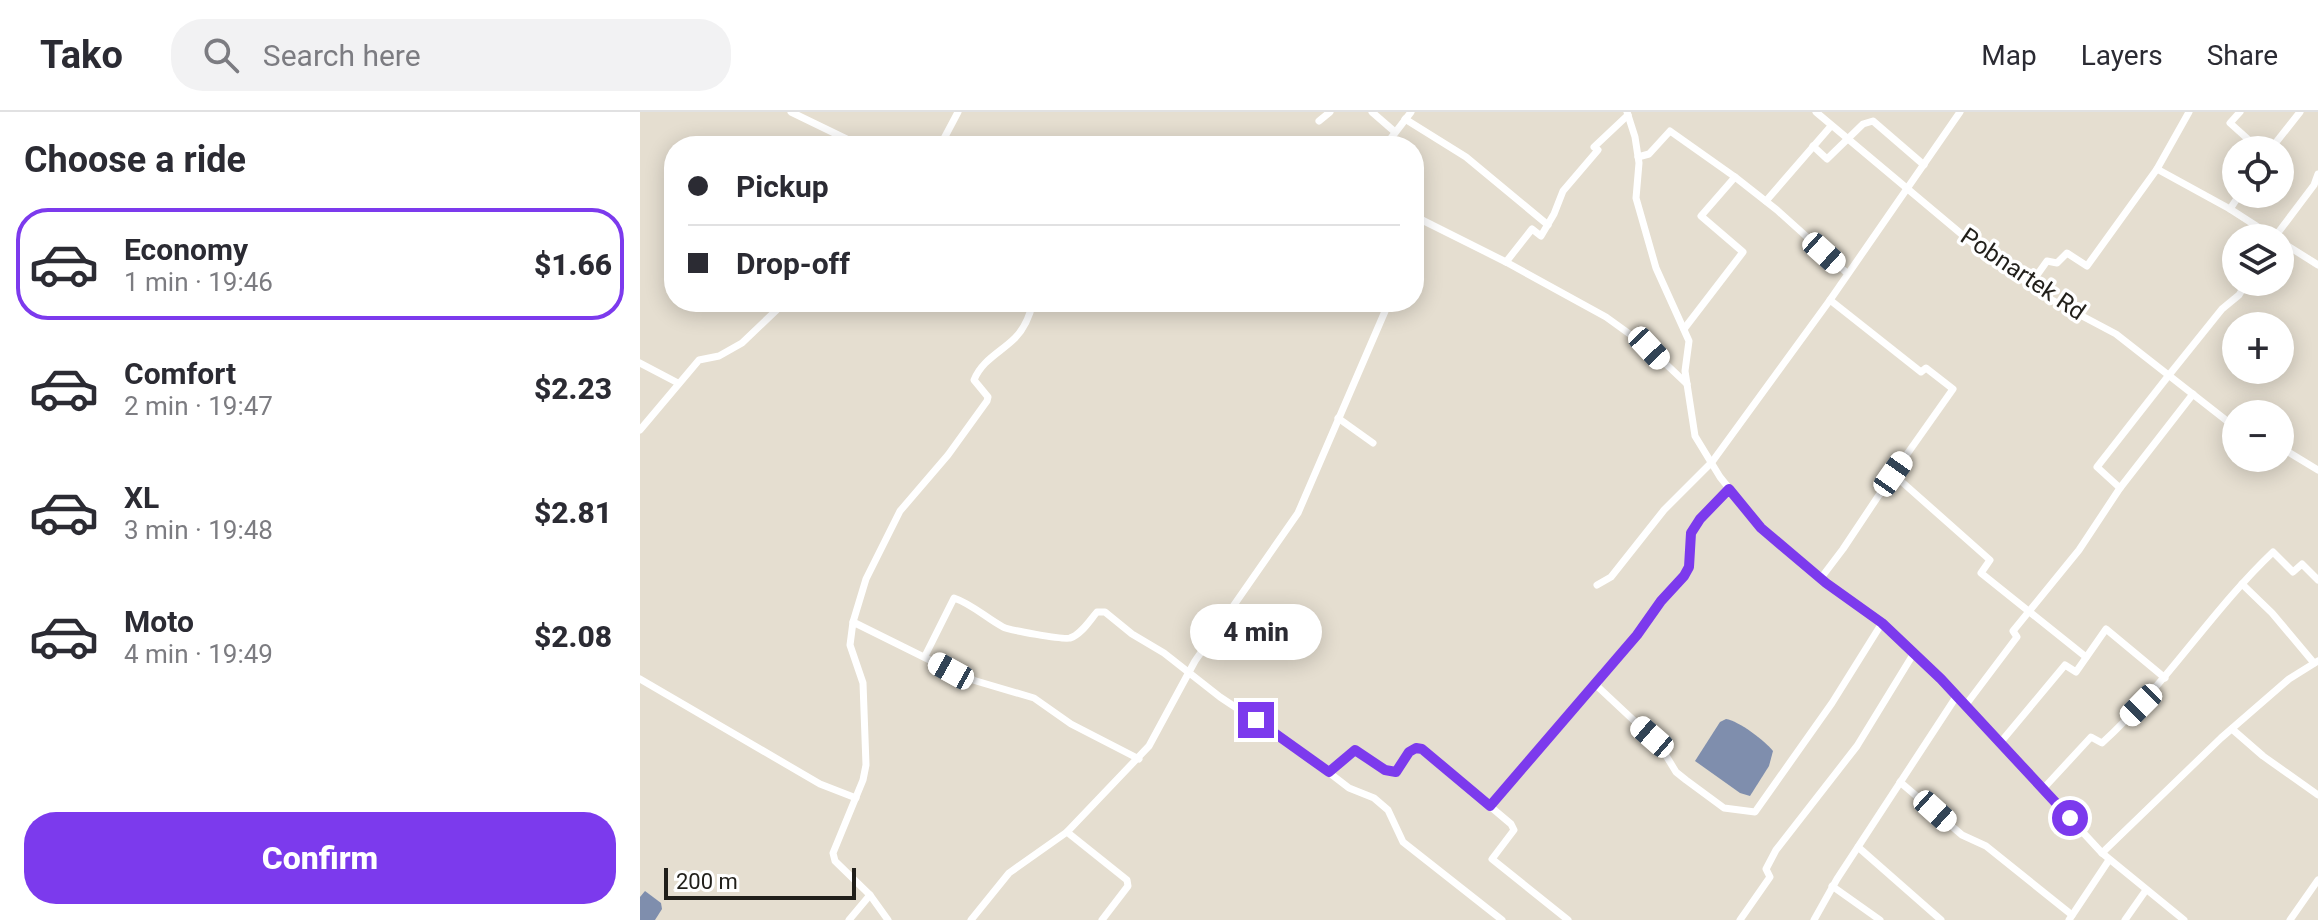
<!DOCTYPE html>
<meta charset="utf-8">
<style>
body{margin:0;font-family:Roboto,sans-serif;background:#f2f2f3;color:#2b2b33;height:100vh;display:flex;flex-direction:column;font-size:30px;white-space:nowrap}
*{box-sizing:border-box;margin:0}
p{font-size:26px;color:#7c7c81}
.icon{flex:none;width:44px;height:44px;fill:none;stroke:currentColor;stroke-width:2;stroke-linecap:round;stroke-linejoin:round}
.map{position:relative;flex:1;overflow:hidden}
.side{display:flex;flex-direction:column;background:#fff;width:640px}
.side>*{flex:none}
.banner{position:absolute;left:24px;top:24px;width:760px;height:176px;border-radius:32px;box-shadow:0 4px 20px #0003;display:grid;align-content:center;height:176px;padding:0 24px;background:#fff}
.buttons{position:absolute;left:1582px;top:24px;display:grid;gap:16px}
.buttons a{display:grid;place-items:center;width:72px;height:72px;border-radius:50%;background:#fff;box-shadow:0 4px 20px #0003;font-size:40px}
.scale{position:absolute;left:24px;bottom:20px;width:192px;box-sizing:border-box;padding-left:8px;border:4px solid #211f1a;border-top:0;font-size:22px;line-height:28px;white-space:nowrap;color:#211f1a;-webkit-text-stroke:6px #fff;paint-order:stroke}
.end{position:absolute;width:36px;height:36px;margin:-18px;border:10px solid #7c3aed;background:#fff;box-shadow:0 0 0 4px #fff}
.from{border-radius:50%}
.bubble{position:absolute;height:56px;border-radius:28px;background:#fff;box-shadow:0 4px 20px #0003;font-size:26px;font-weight:800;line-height:56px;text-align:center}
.car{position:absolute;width:24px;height:48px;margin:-24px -12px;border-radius:10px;box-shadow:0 0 6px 2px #0007;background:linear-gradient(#fff 24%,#345 0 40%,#fff 0 76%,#345 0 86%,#fff 0)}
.banner b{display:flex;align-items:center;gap:28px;height:76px;font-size:30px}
.banner b+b{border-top:2px solid #e1e1e2}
.banner i{width:20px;height:20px;background:#2b2b33}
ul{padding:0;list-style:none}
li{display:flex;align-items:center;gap:24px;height:112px;margin:0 16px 12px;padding:0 8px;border:4px solid transparent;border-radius:32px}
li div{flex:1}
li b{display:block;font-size:30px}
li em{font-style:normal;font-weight:800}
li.on{border-color:#7c3aed}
li>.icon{width:72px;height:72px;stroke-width:1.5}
h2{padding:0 24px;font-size:36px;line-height:96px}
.cta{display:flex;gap:16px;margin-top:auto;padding:16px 24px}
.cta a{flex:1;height:92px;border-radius:32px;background:#7c3aed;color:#fff;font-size:32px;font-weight:800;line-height:92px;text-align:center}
header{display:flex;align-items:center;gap:48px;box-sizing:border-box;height:112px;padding:0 40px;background:#fff;border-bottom:2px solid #e1e1e2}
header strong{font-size:38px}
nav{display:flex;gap:44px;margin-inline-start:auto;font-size:28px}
.search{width:560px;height:72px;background:#f2f2f3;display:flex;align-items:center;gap:20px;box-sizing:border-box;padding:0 28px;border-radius:32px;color:#7c7c81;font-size:30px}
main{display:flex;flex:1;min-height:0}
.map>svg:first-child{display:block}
</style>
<header>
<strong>Tako</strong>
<div class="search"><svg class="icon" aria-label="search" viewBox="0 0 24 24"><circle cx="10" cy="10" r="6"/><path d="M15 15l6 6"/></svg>Search here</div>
<nav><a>Map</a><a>Layers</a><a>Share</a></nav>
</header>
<main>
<section class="side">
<h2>Choose a ride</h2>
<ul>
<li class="on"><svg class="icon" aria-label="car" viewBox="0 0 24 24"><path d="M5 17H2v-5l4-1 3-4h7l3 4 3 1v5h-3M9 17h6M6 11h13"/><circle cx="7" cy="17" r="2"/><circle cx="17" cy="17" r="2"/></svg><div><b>Economy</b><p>1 min · 19:46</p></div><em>$1.66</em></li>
<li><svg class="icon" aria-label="car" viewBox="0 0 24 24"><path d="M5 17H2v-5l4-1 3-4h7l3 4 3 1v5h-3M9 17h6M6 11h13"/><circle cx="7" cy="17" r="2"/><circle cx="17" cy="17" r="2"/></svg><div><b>Comfort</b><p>2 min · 19:47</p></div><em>$2.23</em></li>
<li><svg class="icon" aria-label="car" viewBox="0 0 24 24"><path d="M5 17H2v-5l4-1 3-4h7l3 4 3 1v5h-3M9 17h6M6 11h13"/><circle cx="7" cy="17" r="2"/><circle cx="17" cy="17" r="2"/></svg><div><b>XL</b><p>3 min · 19:48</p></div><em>$2.81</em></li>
<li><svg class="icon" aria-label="car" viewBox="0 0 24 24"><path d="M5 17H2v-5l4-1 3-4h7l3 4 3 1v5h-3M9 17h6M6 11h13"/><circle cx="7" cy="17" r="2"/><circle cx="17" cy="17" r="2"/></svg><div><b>Moto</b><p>4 min · 19:49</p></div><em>$2.08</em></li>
</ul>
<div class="cta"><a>Confirm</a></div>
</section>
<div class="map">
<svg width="1678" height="808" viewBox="0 0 1678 808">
<rect width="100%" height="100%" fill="#e5ded0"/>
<g fill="#7f8ead">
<path d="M1086,607C1099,609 1125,629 1133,639L1129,654L1110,684L1100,681L1055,649L1080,610Z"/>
<path d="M5,779L21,791L22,797L15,808H0V785Z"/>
</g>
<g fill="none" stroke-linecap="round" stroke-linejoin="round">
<g stroke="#fff" stroke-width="7">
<path d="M151,0L221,34"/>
<path d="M732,0L755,20"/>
<path d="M987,0L995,25L999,51L996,86L1016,156L1049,229L1045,259L1055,324L1080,365L1121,416L1186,471L1242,511L1301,567L1462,741L1544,808"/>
<path d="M1176,0L1344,141L1410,187L1476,222L1596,316"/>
<path d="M1549,0L1517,57L1590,97L1635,126"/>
<path d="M1600,0L1590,11L1620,38"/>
<path d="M988,3L954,35L958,38L923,79L914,102L901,124L892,117L866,150L966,205L1009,236L1047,272"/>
<path d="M765,7L826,45L908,113"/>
<path d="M679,9L690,0"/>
<path d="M300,34L318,0"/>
<path d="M745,34L771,0"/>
<path d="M1173,34L1187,47L1223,12L1233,9L1284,53"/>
<path d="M1630,38L1660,0"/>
<path d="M998,45L1009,42L1030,19L1095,65L1061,104L1103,140L1044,217"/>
<path d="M1095,65L1137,98L1207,161"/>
<path d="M1126,89L1191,14"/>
<path d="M1590,97L1600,82"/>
<path d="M774,101L782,108L774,133"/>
<path d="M782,108L866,150"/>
<path d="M1634,126L1674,73L1678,62"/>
<path d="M1640,129L1678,153"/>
<path d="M1390,173L1407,149L1417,151L1427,141L1447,154L1517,57"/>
<path d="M1190,188L1281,260L1286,256L1313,277L1253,362"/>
<path d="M0,251L38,271"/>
<path d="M1529,263L1582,197L1599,183L1607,170"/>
<path d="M698,306L733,331"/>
<path d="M0,318L59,248L79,244L102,231L145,190"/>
<path d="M1640,335L1678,358"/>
<path d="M1480,376L1457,355L1529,263"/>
<path d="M1089,377L1060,407L1051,421L1049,455L1044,464L1021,489L997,523L963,560L957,574L1019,632L1036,660L1046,668L1084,696L1115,700L1192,591L1242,511"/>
<path d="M1181,466L1203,437L1253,362L1350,448L1341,461L1446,545"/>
<path d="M1602,472L1632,501L1674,551"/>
<path d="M957,473L971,465L1024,398L1072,350L1190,188L1320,0"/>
<path d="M213,510L226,467L260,399L308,343L347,289L348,285L334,268C342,248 361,240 375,226C385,216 390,203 393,190"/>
<path d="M285,544L314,486C332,492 346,506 363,515C368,518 424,528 430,526C441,523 450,508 457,500H465L492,522L524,541L580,585L657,636L709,676L734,686L748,698L763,730L862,808"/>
<path d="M0,567L180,672L216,686"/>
<path d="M1325,594L1377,525L1373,519L1439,438L1480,376L1553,282"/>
<path d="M1592,617L1623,644L1678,683"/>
<path d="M1360,631L1425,553L1436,560L1466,517L1525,566"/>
<path d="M689,660L715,638L745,658L756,660L769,640L776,636L782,637L871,712L874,718L852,747L928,808"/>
<path d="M1260,670L1322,723L1346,734L1432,803"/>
<path d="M1403,677L1451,625L1462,631C1526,573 1571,499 1633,440L1653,460L1662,452L1678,468"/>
<path d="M850,694L958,568"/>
<path d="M427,720L487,768L488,774L462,808"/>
<path d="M1218,735L1301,808"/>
<path d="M1462,741L1581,626L1649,567L1678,549"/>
<path d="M1192,774L1240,808"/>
<path d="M230,783L248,808"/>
<path d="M209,808L230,783L195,749L193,741L223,668L226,653L223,571L210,533L213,510L326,566L394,586L431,612L499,647"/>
<path d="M331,808L369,761L427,720L509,634L555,549L658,401L749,190"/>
<path d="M1100,808L1130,765L1126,757L1136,738L1217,634L1274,541"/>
<path d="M1174,808L1197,767L1316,585"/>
<path d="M1429,808L1469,748"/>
<path d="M1485,808L1506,778"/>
<path d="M1650,808L1678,768"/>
</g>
</g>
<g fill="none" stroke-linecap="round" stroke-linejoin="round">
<path stroke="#7c3aed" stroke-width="10" d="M616,608L689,660L715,638L745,658L756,660L769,640L776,636L782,637L850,694L997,523L1021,489L1044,464L1049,455L1051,421L1060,407L1089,377L1121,416L1186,471L1242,511L1301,567L1430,706"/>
</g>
<g text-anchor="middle" stroke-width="7" stroke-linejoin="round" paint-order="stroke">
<g font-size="24" fill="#211f1a" stroke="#fff">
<text transform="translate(1383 162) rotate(34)" y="8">Pobnartek Rd</text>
</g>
</g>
</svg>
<div class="buttons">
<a><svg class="icon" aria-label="locate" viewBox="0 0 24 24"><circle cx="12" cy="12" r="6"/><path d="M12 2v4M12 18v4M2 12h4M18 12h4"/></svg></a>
<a><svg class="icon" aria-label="layers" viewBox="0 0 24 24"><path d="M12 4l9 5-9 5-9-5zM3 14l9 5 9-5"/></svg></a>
<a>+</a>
<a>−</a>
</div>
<div class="scale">200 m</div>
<i class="end from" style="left:1430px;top:706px"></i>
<i class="end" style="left:616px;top:608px"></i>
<div class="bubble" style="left:550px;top:492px;width:132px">4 min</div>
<i class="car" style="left:1184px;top:141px;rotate:132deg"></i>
<i class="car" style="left:1009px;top:236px;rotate:137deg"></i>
<i class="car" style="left:1253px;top:362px;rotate:35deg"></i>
<i class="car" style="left:311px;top:559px;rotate:299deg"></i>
<i class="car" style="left:1501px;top:593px;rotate:225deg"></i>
<i class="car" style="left:1012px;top:625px;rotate:311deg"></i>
<i class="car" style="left:1295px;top:699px;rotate:132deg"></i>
<div class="banner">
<b><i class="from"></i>Pickup</b>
<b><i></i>Drop-off</b>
</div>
</div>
</main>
